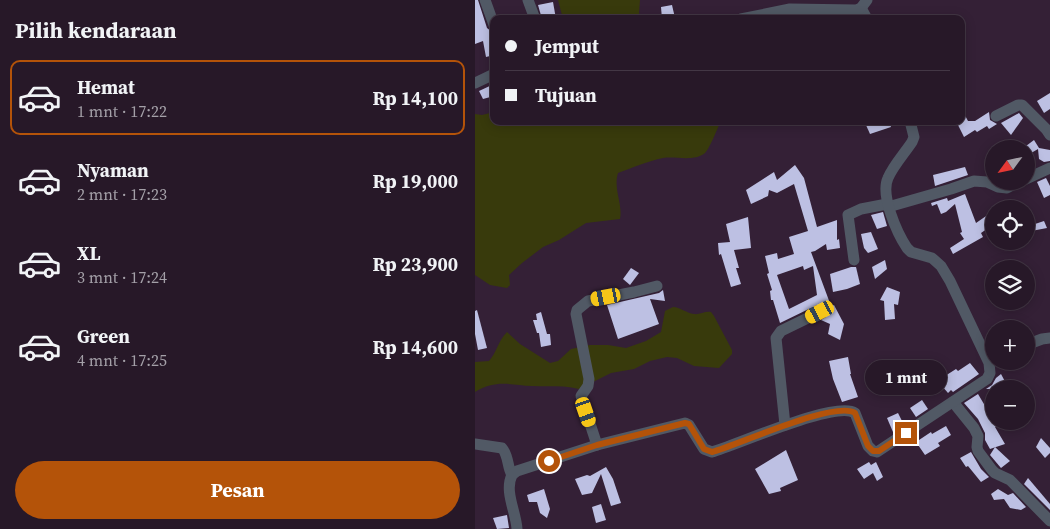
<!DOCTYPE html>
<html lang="id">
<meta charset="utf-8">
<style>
body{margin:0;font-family:"Source Serif 4",serif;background:#332534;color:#f1f3f6;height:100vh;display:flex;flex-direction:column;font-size:19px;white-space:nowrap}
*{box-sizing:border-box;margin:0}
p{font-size:16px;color:#a4a0a8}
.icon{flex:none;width:28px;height:28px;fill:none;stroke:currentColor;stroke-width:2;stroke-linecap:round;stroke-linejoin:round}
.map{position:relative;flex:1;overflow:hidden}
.side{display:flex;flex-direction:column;background:#271828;width:475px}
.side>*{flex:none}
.banner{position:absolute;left:15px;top:15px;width:475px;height:110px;border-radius:10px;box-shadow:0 2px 12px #0003,0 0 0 1px #433745;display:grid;align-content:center;height:110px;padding:0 15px;background:#271828}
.needle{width:32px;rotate:237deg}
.buttons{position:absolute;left:510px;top:140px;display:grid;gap:10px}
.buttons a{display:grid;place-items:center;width:50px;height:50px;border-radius:50%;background:#271828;box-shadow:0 2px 12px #0003,0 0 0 1px #433745;font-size:25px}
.end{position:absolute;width:22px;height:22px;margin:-11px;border:6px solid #b45309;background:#fff;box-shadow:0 0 0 2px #fff}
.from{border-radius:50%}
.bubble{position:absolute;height:35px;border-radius:18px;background:#271828;box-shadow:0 2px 12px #0003,0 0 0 1px #433745;font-size:16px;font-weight:700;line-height:35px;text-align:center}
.car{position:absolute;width:15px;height:30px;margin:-15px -8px;border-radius:6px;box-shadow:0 0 4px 1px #0007;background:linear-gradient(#f5c518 24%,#345 0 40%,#f5c518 0 76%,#345 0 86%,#f5c518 0)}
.banner b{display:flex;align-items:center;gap:18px;height:48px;font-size:19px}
.banner b+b{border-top:1px solid #433745}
.banner i{width:12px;height:12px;background:#f1f3f6}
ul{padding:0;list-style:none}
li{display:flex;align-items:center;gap:15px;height:75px;margin:0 10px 8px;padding:0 5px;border:2px solid transparent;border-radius:10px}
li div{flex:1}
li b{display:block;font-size:19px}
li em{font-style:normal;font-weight:700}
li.current{border-color:#b45309}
li>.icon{width:45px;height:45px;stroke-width:1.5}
h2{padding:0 15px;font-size:22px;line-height:60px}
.button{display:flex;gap:10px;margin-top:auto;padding:10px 15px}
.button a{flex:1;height:58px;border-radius:30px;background:#b45309;color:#fff;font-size:20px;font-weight:700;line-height:58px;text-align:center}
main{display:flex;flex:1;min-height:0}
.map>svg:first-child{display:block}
</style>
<main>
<section class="side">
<h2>Pilih kendaraan</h2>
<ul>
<li class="current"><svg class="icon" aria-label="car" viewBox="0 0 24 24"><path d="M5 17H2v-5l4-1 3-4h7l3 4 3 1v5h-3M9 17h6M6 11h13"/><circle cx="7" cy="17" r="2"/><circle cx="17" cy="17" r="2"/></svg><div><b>Hemat</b><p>1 mnt · 17:22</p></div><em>Rp 14,100</em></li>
<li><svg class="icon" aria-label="car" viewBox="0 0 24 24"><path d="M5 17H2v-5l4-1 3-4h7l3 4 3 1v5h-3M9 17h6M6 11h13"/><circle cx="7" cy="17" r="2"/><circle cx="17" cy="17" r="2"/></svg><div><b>Nyaman</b><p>2 mnt · 17:23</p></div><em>Rp 19,000</em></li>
<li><svg class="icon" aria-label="car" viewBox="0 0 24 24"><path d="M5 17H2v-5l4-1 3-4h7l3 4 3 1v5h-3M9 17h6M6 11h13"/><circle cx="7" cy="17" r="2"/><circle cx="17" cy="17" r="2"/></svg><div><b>XL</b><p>3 mnt · 17:24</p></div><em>Rp 23,900</em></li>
<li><svg class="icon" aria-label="car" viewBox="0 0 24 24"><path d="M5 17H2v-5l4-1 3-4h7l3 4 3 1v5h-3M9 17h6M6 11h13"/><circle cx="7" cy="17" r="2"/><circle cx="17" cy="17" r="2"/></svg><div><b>Green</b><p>4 mnt · 17:25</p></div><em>Rp 14,600</em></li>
</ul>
<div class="button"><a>Pesan</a></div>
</section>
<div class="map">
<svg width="575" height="529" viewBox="0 0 575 529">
<rect width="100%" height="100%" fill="#342036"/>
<g fill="#383a0c">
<path d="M83,0H165L164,13L167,19H88Z"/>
<path d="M19,112V121H246C242,129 235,148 230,153C219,162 201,156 188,158C173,161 157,168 143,173C138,189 148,203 145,219L111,223L84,240L68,247L47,263L34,275L35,285L32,288L15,285L0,275V114L7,115Z"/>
<path d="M198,307C205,307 211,313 219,314C224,315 230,311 236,312L239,316L257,350V354L244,368L219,366L202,358L192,357L175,361L159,369L136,373L104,389C89,385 73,387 57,386C35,385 21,379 0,392V362L14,361C22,352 23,341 32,332L45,344L75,363L83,361L96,349L115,345H133L151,348L171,341L186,332L190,311Z"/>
</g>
<g fill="#bdc0e3" fill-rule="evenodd">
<path d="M0,0H3L12,28L17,32L19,38V55L11,57L8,41L0,44Z"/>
<path d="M78,2L81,19H67L63,5Z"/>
<path d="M197,5L200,18L187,19L186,7Z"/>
<path d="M19,84V96L8,99L4,91Z"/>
<path d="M575,93V109L569,113L562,101Z"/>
<path d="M486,108L493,121H500L514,112L515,120L522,124L514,129L512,126L502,132L500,130L489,137L481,121H486Z"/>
<path d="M544,113L548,118L536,135L526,123Z"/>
<path d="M397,121H414L416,127L395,134L391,125Z"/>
<path d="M559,140L564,148L575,150V161L569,162L564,159L563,149L551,156V146Z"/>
<path d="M320,165L329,178L342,227L362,220V240L364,239L365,248L352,250L351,244L340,251L336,252L356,306L359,305L369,324L365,340L353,334L355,324L346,320L351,317L352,313L349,306L342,305L305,323L298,300H296L295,291L297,290L292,274L294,273L290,256L302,253L303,259L319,254L314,237L333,231L319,184L302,193L294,190L293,196L276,204L271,190L299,172L302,180ZM328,266L329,270L338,266L342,295L314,309L302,275Z"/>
<path d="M490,167L493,175L460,186L458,175Z"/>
<path d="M571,178L575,186V195L569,198L562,182Z"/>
<path d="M490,194L501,223L514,214L519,221V224L506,233L508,237L478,254L475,248L489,239L485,233L487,232L480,204L471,212L466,214L462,204L457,206L456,203L472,198L473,201Z"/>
<path d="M408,212L412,226L402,229L396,215Z"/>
<path d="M273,217L276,248L259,250L264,268H261L266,284L256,287L246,254L244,255L243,243L255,242L251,224Z"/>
<path d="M569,221L572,228L551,232V227Z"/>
<path d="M396,232L403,249L393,253L389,248L386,234Z"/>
<path d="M410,260L412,269L400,279L397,267Z"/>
<path d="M376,267H381L385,284L372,289L358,292L355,274Z"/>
<path d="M156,268L164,273L155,285L148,279Z"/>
<path d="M412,287L425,292L423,305L419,304L420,319L410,320L409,301L405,300Z"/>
<path d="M188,290L190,301L175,299L184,324L143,339L132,305L184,293Z"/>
<path d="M2,310L12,348L3,350L0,334V311Z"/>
<path d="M66,312L72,334H75L76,345L66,347L64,333H62L58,320H62L61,314Z"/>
<path d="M373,357L376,374H375L383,397L367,402L358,379L354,361Z"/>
<path d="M495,363L504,374L478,392L476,390L473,393L467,386L470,376L481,369L483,371Z"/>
<path d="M526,374L534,389H511L517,385L521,378Z"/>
<path d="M503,394L522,426L520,427L530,444L515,449L510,440V433L503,419L489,403Z"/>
<path d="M447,400L453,409L441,417L435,408Z"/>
<path d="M423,413L429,425L418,432L412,418Z"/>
<path d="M471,426L476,435L463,443L465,446L450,455L441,442L456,432L457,434Z"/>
<path d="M566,438L575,448V453L570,458L561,447Z"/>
<path d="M520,447L535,461L526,468L515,455Z"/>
<path d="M311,450L323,480L305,488L306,491L294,494L280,469Z"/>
<path d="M496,452L506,469L514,477L506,482L493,466L491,467L485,458Z"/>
<path d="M394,462L396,465L401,462L408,477L402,481L398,473L389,479L382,469Z"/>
<path d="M131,467L138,479L146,503L136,506L126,474L117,493L107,495L100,479L112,475L115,476Z"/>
<path d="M553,478L575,504V510L549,484Z"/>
<path d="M69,489L75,509L72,518L65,513L62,502H54L52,495Z"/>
<path d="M523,489L533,495L538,493L551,507L546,510L535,508L529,499L519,500L516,494Z"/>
<path d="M126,504L131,520L121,523L117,507Z"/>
<path d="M32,515L34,528L22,529L18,518Z"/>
</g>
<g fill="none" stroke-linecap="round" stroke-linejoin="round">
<g stroke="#515965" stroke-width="11">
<path d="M10,0L19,25"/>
<path d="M53,0L60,19"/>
<path d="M386,8L392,19"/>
<path d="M266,19L315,9L381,10L386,8L392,0"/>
<path d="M0,83L19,74"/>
<path d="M521,116L543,105H547L571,129L575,135"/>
<path d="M551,179L575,168"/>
<path d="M413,207L476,189L499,181L512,182L523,187L532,188L545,181"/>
<path d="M379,260L373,215L386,209L412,204"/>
<path d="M551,345L567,339L575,338"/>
<path d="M478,402L499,428L503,436L502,447L503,451L517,470L520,473L535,480L575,521"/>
<path d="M310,425L301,338L306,331L345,312"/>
<path d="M0,444L27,448C34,456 32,467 37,475"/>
<path d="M122,445L106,396L113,386L114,379L101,314L102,310L113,301L159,292L182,286"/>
<path d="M42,529C41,512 29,491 37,475L42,471L122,445L210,423L214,425L229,449L237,452C262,445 361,400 380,413L393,446L398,451L402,452L512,379L515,373L514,363L475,281L466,266L457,258L436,252L432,248C422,233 405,195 413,178C418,166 429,154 437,142L439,137L435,121"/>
</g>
</g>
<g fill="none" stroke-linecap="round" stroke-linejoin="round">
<path stroke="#b45309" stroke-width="6" d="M74,461L122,445L210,423L214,424L229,449L237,452C263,445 360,400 380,413L393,446L398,451H404L431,433"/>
</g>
</svg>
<div class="buttons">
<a><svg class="needle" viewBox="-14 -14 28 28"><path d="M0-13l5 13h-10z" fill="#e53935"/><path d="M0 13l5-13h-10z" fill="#a4a0a8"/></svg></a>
<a><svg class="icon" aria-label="locate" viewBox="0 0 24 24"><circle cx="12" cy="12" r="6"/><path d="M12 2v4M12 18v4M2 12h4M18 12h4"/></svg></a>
<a><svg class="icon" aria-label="layers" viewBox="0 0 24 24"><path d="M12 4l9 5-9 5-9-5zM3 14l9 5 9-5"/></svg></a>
<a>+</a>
<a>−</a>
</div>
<i class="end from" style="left:74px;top:461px"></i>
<i class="end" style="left:431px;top:433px"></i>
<div class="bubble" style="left:390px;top:360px;width:82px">1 mnt</div>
<i class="car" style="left:131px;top:297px;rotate:259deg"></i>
<i class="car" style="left:345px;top:312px;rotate:243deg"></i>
<i class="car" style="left:111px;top:412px;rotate:161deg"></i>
<div class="banner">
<b><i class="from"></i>Jemput</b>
<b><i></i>Tujuan</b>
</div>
</div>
</main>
